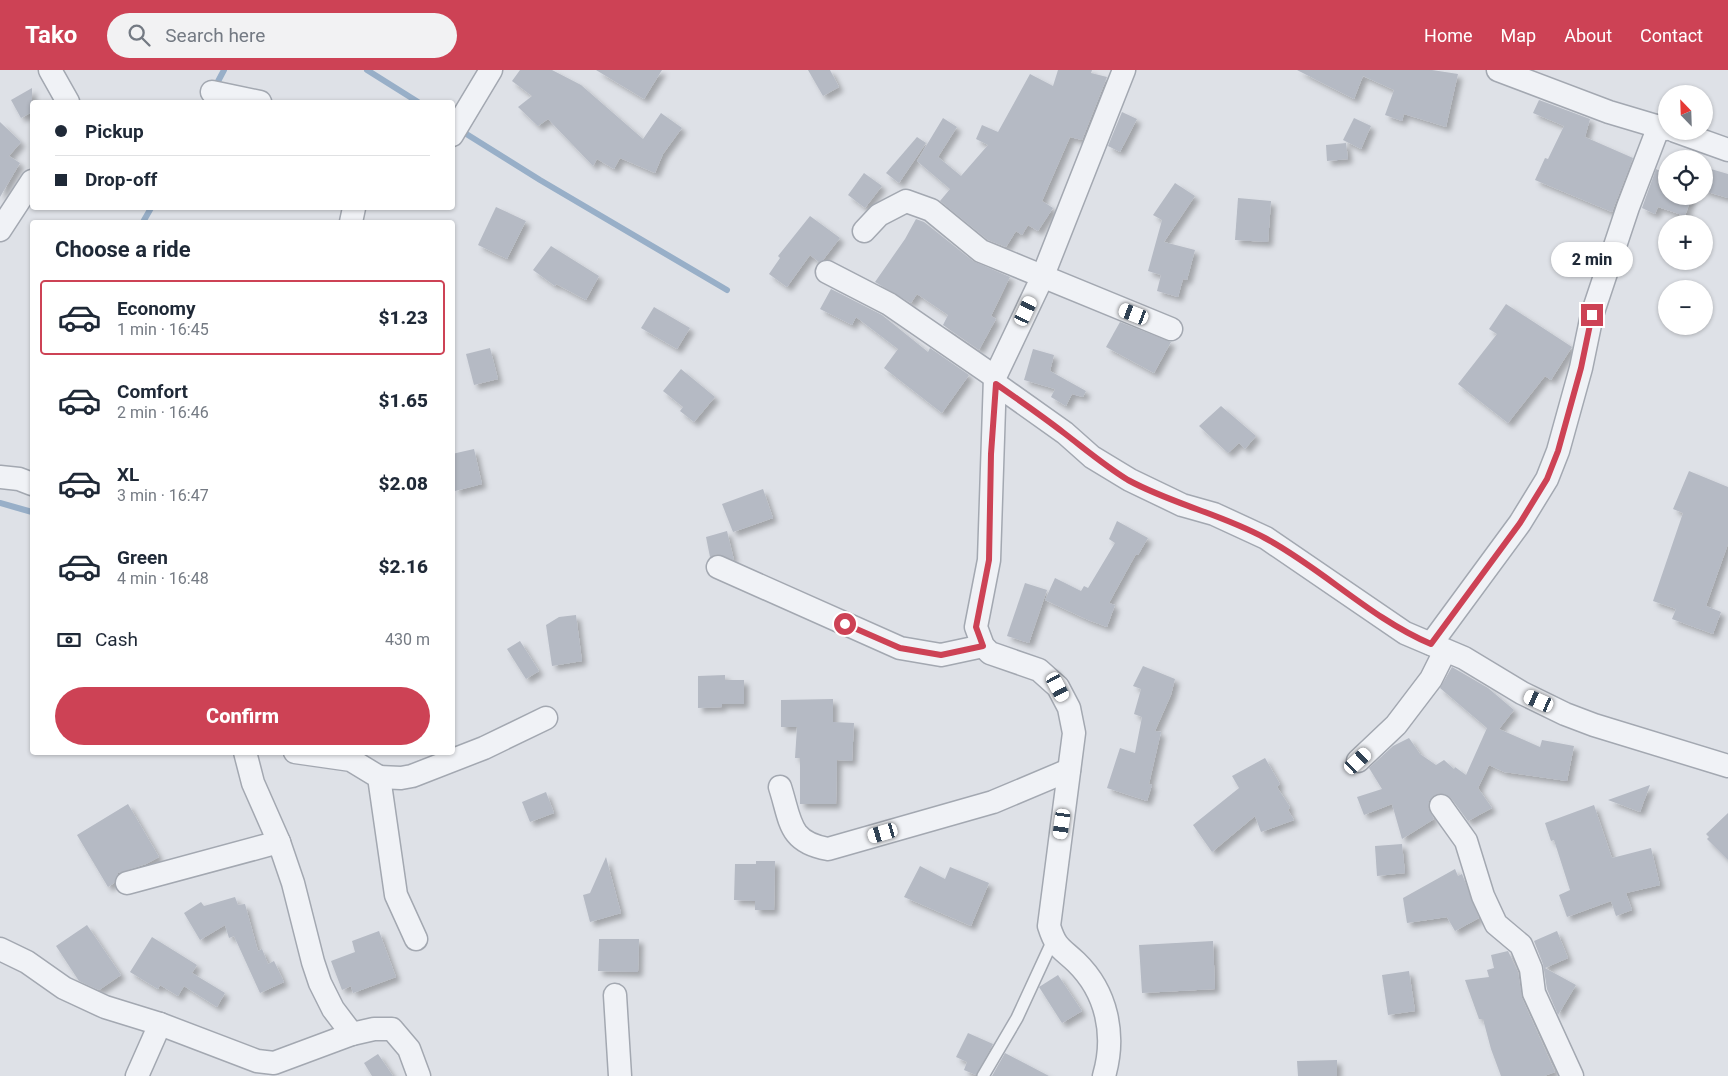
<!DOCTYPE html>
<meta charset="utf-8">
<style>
body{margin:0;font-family:Roboto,sans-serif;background:#f2f2f3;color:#1f2937;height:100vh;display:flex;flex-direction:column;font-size:19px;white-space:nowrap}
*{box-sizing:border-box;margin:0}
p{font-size:16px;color:#747a83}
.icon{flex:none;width:28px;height:28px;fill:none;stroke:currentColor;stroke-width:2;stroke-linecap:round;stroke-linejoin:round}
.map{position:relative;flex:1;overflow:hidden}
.details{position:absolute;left:30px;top:150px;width:425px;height:535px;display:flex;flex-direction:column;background:#fff;border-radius:5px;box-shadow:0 1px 4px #0004}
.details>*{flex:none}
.guide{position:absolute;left:30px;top:30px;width:425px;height:110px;border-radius:5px;box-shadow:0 1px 4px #0004;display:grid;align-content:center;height:110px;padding:0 25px;background:#fff}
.needle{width:32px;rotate:337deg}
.tools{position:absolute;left:1658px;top:15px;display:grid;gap:10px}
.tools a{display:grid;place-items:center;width:55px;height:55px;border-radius:50%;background:#fff;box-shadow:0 1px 4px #0004;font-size:25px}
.end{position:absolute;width:22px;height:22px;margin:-11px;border:6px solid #cd4255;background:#fff;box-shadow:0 0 0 2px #fff}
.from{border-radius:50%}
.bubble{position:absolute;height:35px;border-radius:18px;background:#fff;box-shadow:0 1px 4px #0004;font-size:16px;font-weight:800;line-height:35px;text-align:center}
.car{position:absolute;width:15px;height:30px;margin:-15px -8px;border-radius:6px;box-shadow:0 0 4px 1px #0007;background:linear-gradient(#fff 24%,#345 0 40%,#fff 0 76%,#345 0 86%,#fff 0)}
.guide b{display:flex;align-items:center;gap:18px;height:48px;font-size:19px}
.guide b+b{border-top:1px solid #e0e1e3}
.guide i{width:12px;height:12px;background:#1f2937}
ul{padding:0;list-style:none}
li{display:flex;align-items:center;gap:15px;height:75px;margin:0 10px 8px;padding:0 15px;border:2px solid transparent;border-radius:5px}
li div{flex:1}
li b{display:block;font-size:19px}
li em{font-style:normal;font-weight:800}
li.selected{border-color:#cd4255}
li>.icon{width:45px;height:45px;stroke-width:1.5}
h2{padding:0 25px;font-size:22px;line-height:60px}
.pay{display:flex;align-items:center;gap:12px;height:55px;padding:0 25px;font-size:19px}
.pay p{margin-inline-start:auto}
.primary-button{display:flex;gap:10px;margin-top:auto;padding:10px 25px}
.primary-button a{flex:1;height:58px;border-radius:30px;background:#cd4255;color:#fff;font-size:20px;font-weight:800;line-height:58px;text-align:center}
header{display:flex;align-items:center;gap:30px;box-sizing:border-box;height:70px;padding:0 25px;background:#cd4255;color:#fff}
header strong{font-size:24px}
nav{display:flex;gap:28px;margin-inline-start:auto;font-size:18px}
.search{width:350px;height:45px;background:#f2f2f3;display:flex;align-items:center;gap:12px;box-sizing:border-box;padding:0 18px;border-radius:28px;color:#747a83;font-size:19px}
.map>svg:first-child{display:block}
</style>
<header>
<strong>Tako</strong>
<div class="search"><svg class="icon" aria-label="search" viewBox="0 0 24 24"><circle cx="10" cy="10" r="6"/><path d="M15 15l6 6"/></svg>Search here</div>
<nav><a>Home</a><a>Map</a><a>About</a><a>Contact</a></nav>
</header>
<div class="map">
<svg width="1728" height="1006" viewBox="0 0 1728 1006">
<defs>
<filter id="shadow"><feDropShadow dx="4.5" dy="4.5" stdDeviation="2.5" flood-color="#0004"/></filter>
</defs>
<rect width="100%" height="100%" fill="#dee1e7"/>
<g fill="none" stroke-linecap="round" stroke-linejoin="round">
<g stroke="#98afc8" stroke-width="6">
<path d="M367,0L418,32"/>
<path d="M207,32L224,0"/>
<path d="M460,60L540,110L727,220"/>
<path d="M143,152L151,138"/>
<path d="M0,433L32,442"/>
</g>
</g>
<g fill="#b5bac4" filter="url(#shadow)">
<path d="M520,0H552L581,15L643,69L661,43L682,58L663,84L655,103L620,88L614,99L597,89L593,96L548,49L538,56L518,37L532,26L512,11Z"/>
<path d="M596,0H662L644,29Z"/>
<path d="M808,0H830L839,17L823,26Z"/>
<path d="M1058,0H1092L1091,3L1107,7L1082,70L1070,67L1042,131L1053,138L1038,161L1028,155L1022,165L1016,161L1006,177L988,170L940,131L950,119L917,91L943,48L957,57L938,87L961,106L988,75L976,69L982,55L998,62L1030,4L1053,16Z"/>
<path d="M1297,0H1432L1458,4L1446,57L1404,44L1402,51L1385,45L1394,20L1363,6L1354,29Z"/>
<path d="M32,18V42L21,48L11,30Z"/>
<path d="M1539,30L1590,49L1585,67L1633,88L1612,142L1535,110L1545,88L1548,89L1564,56L1533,43Z"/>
<path d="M1122,42L1137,49L1120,82L1108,76Z"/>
<path d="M1354,48L1371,56L1361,79L1343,70Z"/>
<path d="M0,52L21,72L9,86L20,93L0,127Z"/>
<path d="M917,67L926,73L899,113L886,103Z"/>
<path d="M1346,73L1348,89L1327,91L1326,75Z"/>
<path d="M1704,97L1728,104V128L1704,121Z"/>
<path d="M1656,99L1666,104V126H1692L1685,146L1658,137L1655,144L1642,138Z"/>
<path d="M864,103L882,116L865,138L848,125Z"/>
<path d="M1175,113L1195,126L1164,172L1195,180L1187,210L1183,209L1178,227L1157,221L1161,205L1148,201L1162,150L1153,145Z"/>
<path d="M1238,128L1271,131L1268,172L1235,170Z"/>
<path d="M496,137L526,151L507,189L478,175Z"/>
<path d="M810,146L840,168L823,190L819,192L810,185L787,217L769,204L780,188L778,186Z"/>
<path d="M916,149L924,152L973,191L1010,207L991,246L996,249L979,280L943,255L948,245L917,224L911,233L875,212L905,169Z"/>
<path d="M551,176L599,206L586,230L556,214L555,216L533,200Z"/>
<path d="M831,219L882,245L928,282L930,278L969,305L942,343L884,298L898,279L856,247L852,255L820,239Z"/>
<path d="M1506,234L1572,277L1551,310L1545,306L1508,353L1458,314L1497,264L1489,259Z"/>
<path d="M654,237L690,258L677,279L641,258Z"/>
<path d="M1120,252L1171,272L1154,303L1106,277Z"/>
<path d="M490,278L498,309L474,315L466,284Z"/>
<path d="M1033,279L1054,285L1050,301L1086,321L1083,327L1072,324L1066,336L1051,327L1055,319L1024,310Z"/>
<path d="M681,299L715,327L694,352L680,341L683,337L663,321Z"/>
<path d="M1221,336L1256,366L1245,379L1239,373L1228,383L1199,356Z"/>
<path d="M474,379L482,414L455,421L452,384Z"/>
<path d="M1689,401L1728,417V474L1706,536L1721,542L1713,564L1672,549L1676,539L1653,531L1683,443L1673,439Z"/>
<path d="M763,419L773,448L733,462L722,434Z"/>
<path d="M1117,451L1148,468L1138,485L1136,484L1109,533L1115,535L1107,557L1088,550L1045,530L1055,508L1081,521L1084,516L1088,518L1115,473L1109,469Z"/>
<path d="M727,461L734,490L717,484L710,487L706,467Z"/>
<path d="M1025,513L1047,520L1029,573L1007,566Z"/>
<path d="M576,545L582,591L552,596L546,555L559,547Z"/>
<path d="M520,571L539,601L526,609L507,579Z"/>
<path d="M1143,596L1175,609L1171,625L1155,661L1161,662L1149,714L1152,715L1147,731L1107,718L1120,678L1135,683L1142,647L1134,644L1141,619L1133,616Z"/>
<path d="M1452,597L1488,618L1514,640L1499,659L1540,677L1542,670L1574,676L1567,711L1504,702L1489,695L1478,718L1492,738L1468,751L1451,728L1439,723L1433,726L1429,731L1428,738L1434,749L1402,769L1392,734L1364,745L1357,727L1382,719L1369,698L1393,676L1409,668L1420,684L1436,695L1444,690L1454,699L1455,697L1466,705L1487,658L1440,618Z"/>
<path d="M725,605V610H744V634H722V637L698,638V606Z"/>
<path d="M833,629V652L854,653L852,691L837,690L836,734H800V688H795L797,657H781V630Z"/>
<path d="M1265,688L1280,714L1277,717L1290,737L1288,740L1294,750L1261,762L1255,746L1212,782L1193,755L1239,718L1232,706Z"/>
<path d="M1650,715L1640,742L1608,730Z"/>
<path d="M546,722L554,743L530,752L522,732Z"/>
<path d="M128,734L159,787L146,794L118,803L114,813L108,817L77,765Z"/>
<path d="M1594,735L1612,788L1651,778L1660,815L1626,823L1632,840L1616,846L1611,831L1567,847L1559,825L1570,820L1554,770L1551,771L1545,753Z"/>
<path d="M1728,743V790L1707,769L1709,767L1706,764Z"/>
<path d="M1402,774L1405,803L1377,806L1375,776Z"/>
<path d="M606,787L621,843L590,852L583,825L590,823Z"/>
<path d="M756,791H775L774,840H755V831L734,830L735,794H756Z"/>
<path d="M920,796L945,809L950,797L989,813L971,856L904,827Z"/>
<path d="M1455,799L1458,806L1462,804L1479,848L1455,861L1447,847L1407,853L1403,828Z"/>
<path d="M235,827L238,835L245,834L258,881L262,879L268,894L274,891L284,912L260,923L234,866L229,868L225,855L200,870L184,843L201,832L204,836Z"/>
<path d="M87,855L121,905L99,920L79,911L56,876Z"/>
<path d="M379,861L396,907L353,923L351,916L342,920L331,891L355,882L352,871Z"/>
<path d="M1557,861L1568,888L1545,898L1576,915L1558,945L1547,919L1543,894L1534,871Z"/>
<path d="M152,867L197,895L192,903L225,923L217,937L184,916L178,926L160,915L158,919L130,902Z"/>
<path d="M599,869H639L638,902L598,901Z"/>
<path d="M1213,871L1215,919L1142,923L1139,875Z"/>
<path d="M1508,881L1518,902L1522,928L1555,1002L1544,1006H1501L1491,979L1483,949H1479L1465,910L1489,907L1487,900L1494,898L1491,885Z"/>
<path d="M1409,901L1415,941L1388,945L1382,905Z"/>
<path d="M1058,905L1082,941L1062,953L1039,917Z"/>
<path d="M968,963L993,974L976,1005L964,1000L967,992L956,987Z"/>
<path d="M1005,983L1049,1006H992Z"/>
<path d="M378,984L393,1006H372L364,993Z"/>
<path d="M1337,990V1006H1298L1297,991Z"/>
</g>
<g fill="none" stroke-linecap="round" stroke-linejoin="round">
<defs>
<path id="lane" d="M983,1006L1017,948L1053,870"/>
<g id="street">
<path d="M50,0L68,32"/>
<path d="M1498,0L1609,42L1666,59"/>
<path d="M212,22L260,32"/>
<path d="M1675,61L1728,80"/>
<path d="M452,65L491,0"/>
<path d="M351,152L354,138"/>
<path d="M0,160L32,111"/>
<path d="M864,161L879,145L906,131L931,140L981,181L1171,259"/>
<path d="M827,202L889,234L995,307"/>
<path d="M996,314L1065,363L1092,387L1130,410L1182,435L1214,444L1266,468L1405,563L1464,588L1522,623L1565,644L1594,655L1728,696"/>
<path d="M0,407L19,409L32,414"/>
<path d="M718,497L900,578L941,585L983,576"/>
<path d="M1431,574L1520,453L1547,409L1558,381L1581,298L1592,245L1628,137L1659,56"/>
<path d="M245,682L253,713L279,772L293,813L313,892L320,913L333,939L352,964"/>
<path d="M295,682L351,690L379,707L396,825L416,869"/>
<path d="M1358,691L1396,655L1431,609L1445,581"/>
<path d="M379,707L401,708L412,706L484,678L546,648"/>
<path d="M780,717C791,751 788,772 828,779L993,732L1069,700"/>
<path d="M1441,736L1466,771L1483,826L1496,854L1521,875L1531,899L1534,923L1572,1006"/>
<path d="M127,813L279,772"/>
<path d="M0,879L27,892L64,918L105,937L160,954L257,991L274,993L352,964L374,959H392L409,979L419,1006"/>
<path d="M615,925L620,1006"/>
<path d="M137,1006L160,954"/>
<path d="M1104,1006C1116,965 1107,922 1076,892C1060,877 1056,878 1049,856L1074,663L1069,638L1058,617L1039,600L990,583L983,576L976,557L989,490L995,307L1042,208L1124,0"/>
</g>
</defs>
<use href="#lane" stroke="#a3a8b1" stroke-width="14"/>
<use href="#street" stroke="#a3a8b1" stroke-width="25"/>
<use href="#lane" stroke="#f0f2f6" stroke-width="11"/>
<use href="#street" stroke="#f0f2f6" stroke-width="22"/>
</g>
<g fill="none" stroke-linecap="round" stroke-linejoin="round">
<path stroke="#cd4255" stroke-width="6" d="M845,554L900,578L941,585L983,576L976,557L989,490L991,384L996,314C1019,330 1042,346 1064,363C1085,379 1105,396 1128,410C1172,434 1221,444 1265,468C1323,499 1370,548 1431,574L1520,453L1547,409L1558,381L1581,298L1592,245"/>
</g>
</svg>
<div class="tools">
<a><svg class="needle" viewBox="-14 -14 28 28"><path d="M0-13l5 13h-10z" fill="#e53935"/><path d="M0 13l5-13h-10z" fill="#747a83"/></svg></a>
<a><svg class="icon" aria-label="locate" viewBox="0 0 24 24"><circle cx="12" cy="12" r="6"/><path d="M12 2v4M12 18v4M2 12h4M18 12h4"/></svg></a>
<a>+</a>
<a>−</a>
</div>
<i class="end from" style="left:845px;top:554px"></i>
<i class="end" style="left:1592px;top:245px"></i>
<div class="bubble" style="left:1551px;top:172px;width:82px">2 min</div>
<i class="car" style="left:1026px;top:241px;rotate:25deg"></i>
<i class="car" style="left:1134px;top:244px;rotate:291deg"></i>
<i class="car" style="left:1058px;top:617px;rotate:152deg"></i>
<i class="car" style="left:1539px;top:631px;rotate:294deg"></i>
<i class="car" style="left:1358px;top:691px;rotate:47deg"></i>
<i class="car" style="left:1062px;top:754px;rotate:188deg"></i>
<i class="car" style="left:883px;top:763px;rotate:254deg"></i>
<div class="guide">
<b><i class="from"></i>Pickup</b>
<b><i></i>Drop-off</b>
</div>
<section class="details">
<h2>Choose a ride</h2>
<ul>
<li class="selected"><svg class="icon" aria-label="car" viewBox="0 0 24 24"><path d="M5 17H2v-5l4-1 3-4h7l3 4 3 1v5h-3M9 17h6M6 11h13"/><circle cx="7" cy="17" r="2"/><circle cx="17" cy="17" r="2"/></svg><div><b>Economy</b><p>1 min · 16:45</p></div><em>$1.23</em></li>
<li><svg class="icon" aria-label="car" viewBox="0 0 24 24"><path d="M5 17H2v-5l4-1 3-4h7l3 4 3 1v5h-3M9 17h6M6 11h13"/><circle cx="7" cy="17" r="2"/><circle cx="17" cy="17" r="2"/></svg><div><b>Comfort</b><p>2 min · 16:46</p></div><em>$1.65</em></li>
<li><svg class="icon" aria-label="car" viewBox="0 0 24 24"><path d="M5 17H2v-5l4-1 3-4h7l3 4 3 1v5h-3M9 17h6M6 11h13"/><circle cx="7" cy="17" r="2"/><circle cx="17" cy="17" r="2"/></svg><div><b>XL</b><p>3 min · 16:47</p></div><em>$2.08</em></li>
<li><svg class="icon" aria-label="car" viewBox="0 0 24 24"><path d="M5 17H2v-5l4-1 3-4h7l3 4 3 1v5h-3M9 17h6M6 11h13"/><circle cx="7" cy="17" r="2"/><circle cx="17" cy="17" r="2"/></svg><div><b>Green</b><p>4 min · 16:48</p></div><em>$2.16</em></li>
</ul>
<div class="pay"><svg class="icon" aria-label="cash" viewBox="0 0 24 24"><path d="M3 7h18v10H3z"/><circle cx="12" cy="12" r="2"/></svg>Cash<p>430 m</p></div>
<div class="primary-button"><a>Confirm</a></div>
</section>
</div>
